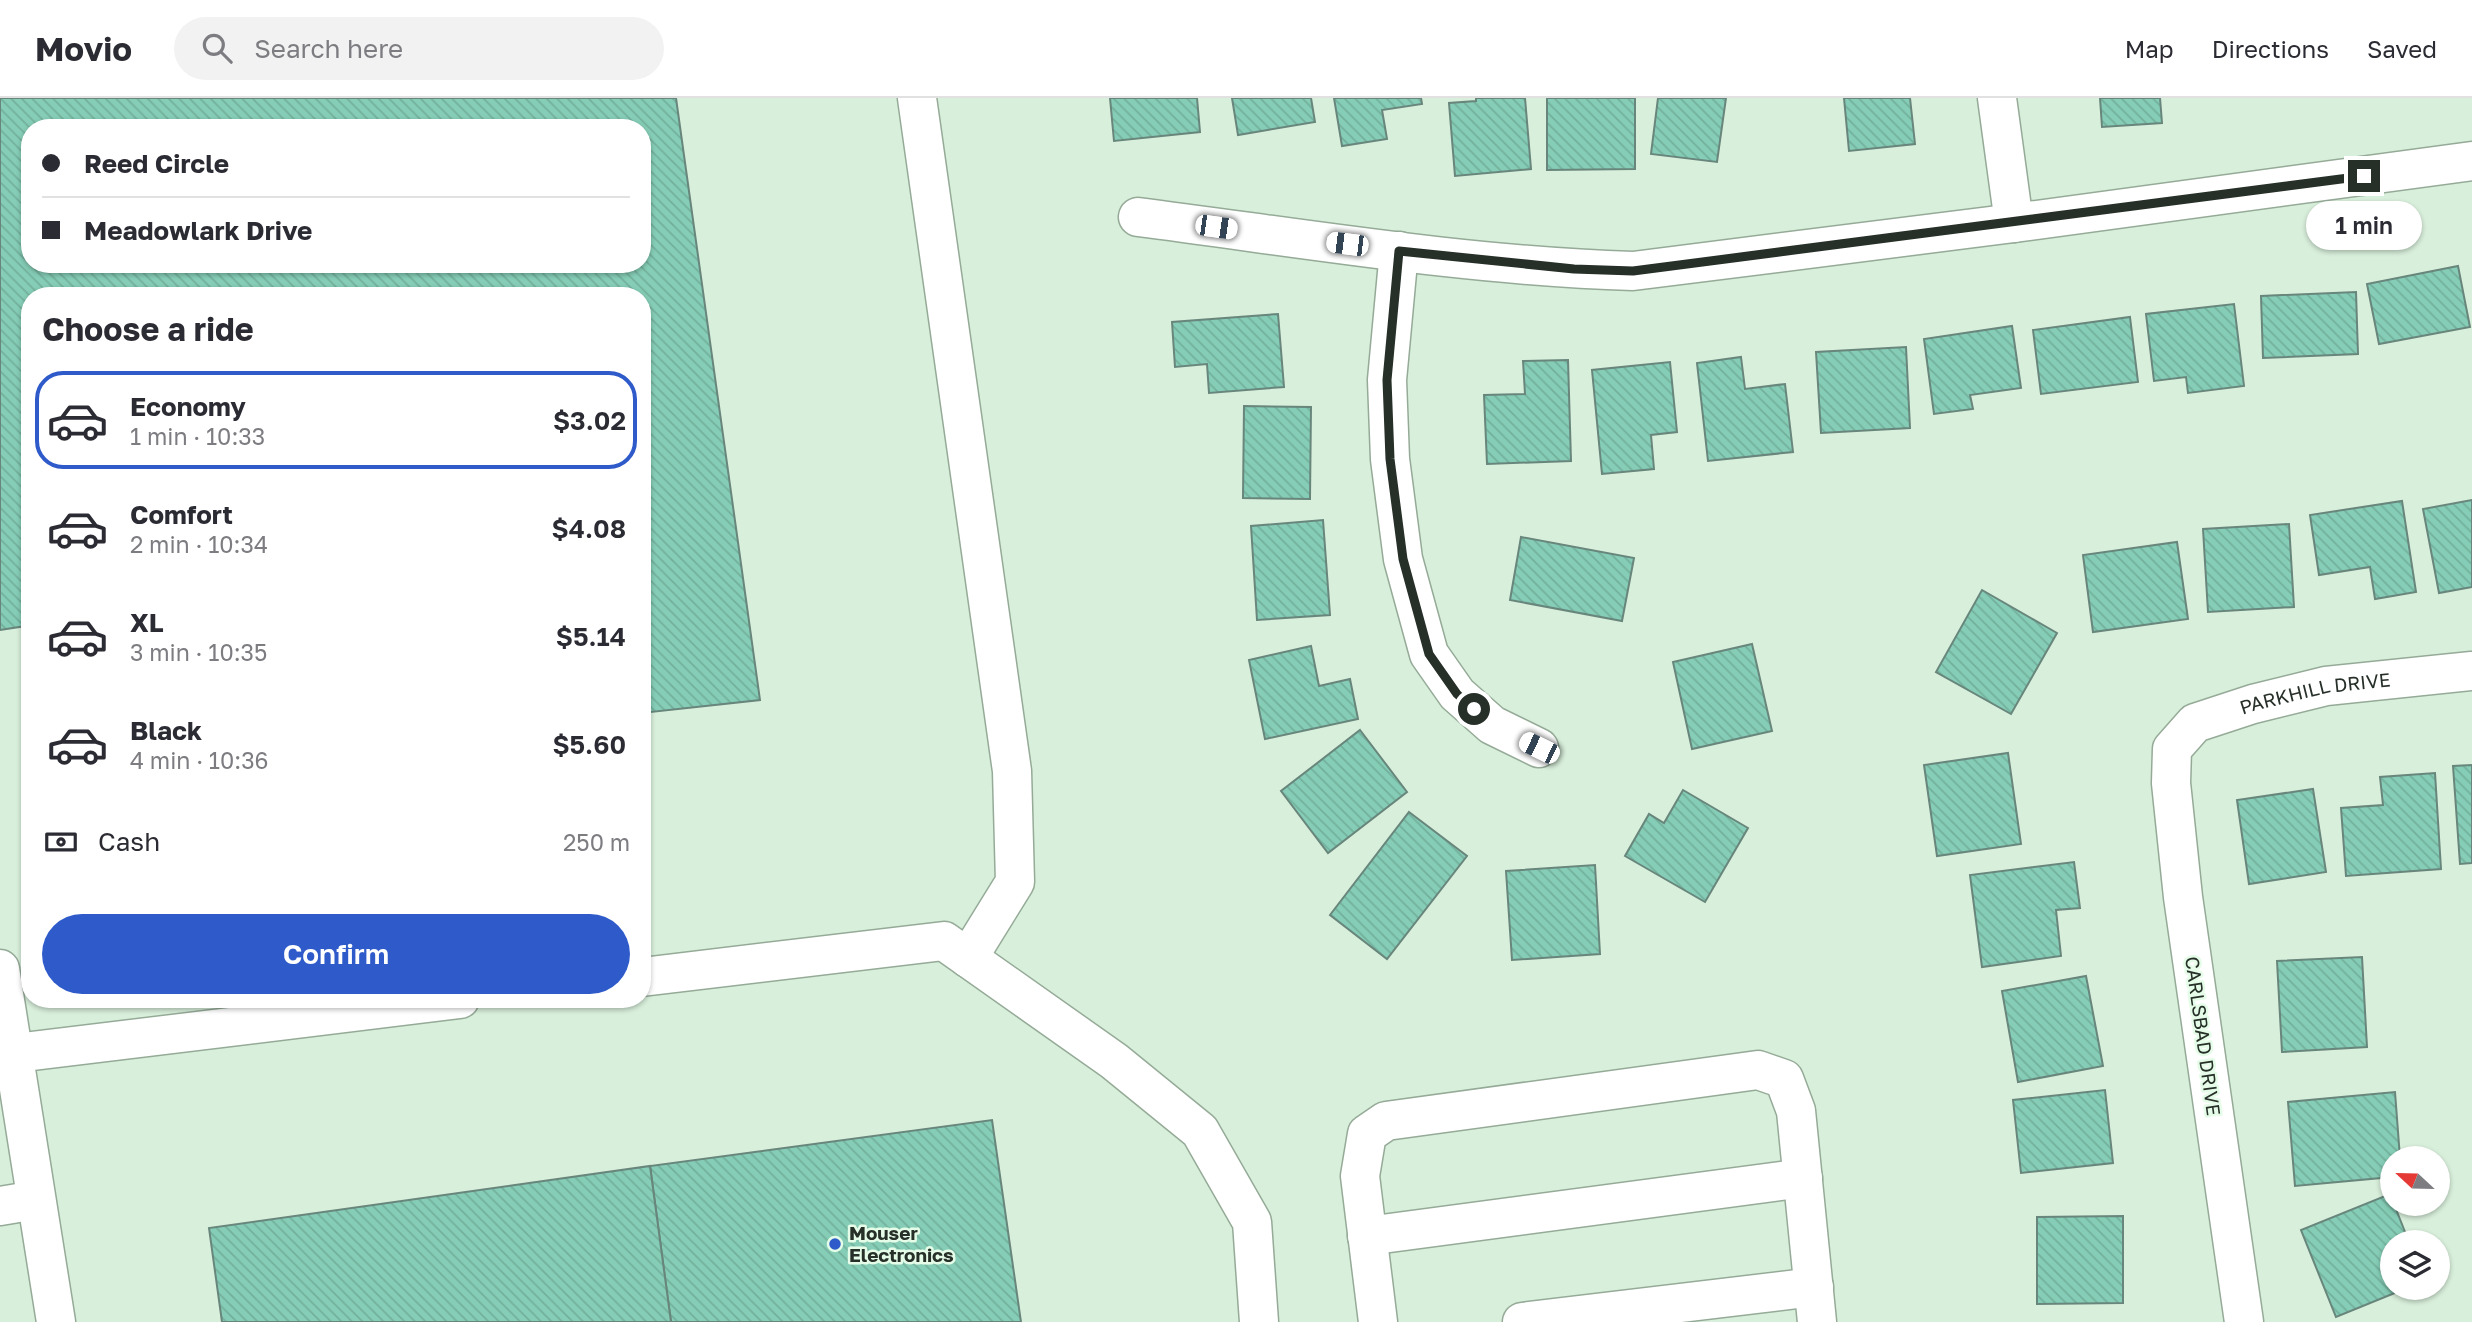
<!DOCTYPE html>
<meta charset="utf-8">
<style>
body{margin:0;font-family:"Golos Text",sans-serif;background:#f2f2f3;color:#2b2b33;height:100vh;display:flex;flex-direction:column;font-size:26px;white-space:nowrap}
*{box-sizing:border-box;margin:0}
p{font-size:23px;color:#7c7c81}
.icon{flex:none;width:38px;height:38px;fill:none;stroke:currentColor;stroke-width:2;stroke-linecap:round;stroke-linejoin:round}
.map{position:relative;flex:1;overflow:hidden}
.sheet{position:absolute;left:21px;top:189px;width:630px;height:721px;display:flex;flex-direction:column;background:#fff;border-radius:28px;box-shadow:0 2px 5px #0004}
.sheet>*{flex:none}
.hud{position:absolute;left:21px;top:21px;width:630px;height:154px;border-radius:28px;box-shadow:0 2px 5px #0004;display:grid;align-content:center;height:154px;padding:0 21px;background:#fff}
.needle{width:46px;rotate:292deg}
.buttons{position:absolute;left:2380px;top:1048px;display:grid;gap:14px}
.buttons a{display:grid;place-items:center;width:70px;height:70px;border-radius:50%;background:#fff;box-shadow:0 2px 5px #0004;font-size:35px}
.end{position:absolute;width:32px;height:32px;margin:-16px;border:9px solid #262f28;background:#fff;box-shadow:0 0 0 4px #fff}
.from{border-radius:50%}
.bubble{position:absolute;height:49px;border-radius:24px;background:#fff;box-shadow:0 2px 5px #0004;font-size:23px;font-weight:600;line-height:49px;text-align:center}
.car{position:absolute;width:21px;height:42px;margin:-21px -10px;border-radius:9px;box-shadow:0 0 5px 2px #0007;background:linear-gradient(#fff 24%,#345 0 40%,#fff 0 76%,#345 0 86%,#fff 0)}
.hud b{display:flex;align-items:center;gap:24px;height:66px;font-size:26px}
.hud b+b{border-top:2px solid #e1e1e2}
.hud i{width:18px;height:18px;background:#2b2b33}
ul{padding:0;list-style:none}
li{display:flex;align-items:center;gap:21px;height:98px;margin:0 14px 10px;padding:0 7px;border:4px solid transparent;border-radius:28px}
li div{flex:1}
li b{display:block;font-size:26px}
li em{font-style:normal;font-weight:600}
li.on{border-color:#2f5bca}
li>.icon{width:63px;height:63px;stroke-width:1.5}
h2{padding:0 21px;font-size:32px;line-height:84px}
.pay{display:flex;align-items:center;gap:18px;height:77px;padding:0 21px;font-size:26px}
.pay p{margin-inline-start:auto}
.button{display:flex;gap:14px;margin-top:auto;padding:14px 21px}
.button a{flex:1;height:80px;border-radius:42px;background:#2f5bca;color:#fff;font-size:28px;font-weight:600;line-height:80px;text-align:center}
header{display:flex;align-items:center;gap:42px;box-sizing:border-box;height:98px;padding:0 35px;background:#fff;border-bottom:2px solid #e1e1e2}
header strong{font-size:33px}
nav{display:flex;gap:38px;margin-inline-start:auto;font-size:24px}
.search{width:490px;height:63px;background:#f2f2f3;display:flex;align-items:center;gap:18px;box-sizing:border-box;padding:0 24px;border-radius:38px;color:#7c7c81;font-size:26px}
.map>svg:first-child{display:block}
</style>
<header>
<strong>Movio</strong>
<div class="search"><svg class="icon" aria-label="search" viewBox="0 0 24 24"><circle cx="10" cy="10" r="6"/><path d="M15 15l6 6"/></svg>Search here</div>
<nav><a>Map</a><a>Directions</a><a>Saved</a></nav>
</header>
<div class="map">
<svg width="2472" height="1224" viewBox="0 0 2472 1224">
<defs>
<pattern id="building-back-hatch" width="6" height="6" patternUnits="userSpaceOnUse" patternTransform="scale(1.75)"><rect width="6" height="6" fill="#85cdb6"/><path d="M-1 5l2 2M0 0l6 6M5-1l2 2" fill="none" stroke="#73b09c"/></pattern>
</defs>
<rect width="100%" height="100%" fill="#d8efdb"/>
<g fill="url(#building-back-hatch)" stroke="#68867c" stroke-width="2" fill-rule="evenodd">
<path d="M0,0H676L760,602L642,615V198H30V550L26,528L0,532ZM30,30H642V166H30Z"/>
<path d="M1110,0H1197L1200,34L1114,43Z"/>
<path d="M1232,0H1311L1315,24L1238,37Z"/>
<path d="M1334,0H1421L1422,6L1382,12L1387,41L1342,48Z"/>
<path d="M1476,0H1525L1531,71L1455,78L1449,5L1476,3Z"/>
<path d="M1547,0H1635V71L1547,72Z"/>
<path d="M1658,0H1726L1717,64L1651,56Z"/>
<path d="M1844,0H1910L1915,46L1849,53Z"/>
<path d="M2100,0H2160L2162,25L2102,29Z"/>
<path d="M2458,168L2470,229L2379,246L2367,186Z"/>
<path d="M2356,194L2358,256L2263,260L2261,198Z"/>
<path d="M2234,206L2244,288L2188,295L2186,279L2154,283L2146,216Z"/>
<path d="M1278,216L1284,289L1209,295L1207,266L1175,269L1172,224Z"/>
<path d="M2130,219L2138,284L2041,296L2033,232Z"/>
<path d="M2012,228L2021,290L1970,297L1973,311L1934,316L1924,241Z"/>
<path d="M1906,249L1910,330L1821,335L1816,254Z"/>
<path d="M1741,259L1745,291L1785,286L1793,354L1708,363L1697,265Z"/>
<path d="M1568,262L1571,363L1487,366L1484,297L1525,296L1523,263Z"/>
<path d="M1670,264L1677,334L1651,337L1654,371L1602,376L1592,272Z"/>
<path d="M1244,308L1311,309L1310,401L1243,400Z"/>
<path d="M2472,402V489L2439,495L2423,411Z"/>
<path d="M2402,403L2416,494L2375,501L2370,469L2319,477L2310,417Z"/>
<path d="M1323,422L1330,517L1257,522L1251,428Z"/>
<path d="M2289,426L2294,509L2208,514L2203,431Z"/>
<path d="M1521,439L1634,460L1622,523L1510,502Z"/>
<path d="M2177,444L2188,521L2093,534L2083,457Z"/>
<path d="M1982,492L2057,535L2011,616L1936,574Z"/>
<path d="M1752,546L1772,633L1692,651L1673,564Z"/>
<path d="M1311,548L1319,588L1350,581L1358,621L1265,641L1249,562Z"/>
<path d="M1360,632L1407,694L1328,755L1281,693Z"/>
<path d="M2008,655L2021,746L1937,758L1924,667Z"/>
<path d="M2472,667V765L2460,766L2453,668Z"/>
<path d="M2435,675L2441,771L2346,778L2341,710L2383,707L2380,679Z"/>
<path d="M2313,691L2326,774L2249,786L2237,702Z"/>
<path d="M1683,692L1748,730L1705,804L1625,758L1649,716L1664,725Z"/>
<path d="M1409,714L1467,758L1387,861L1330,817Z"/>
<path d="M2074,764L2080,810L2056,812L2061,858L1982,869L1970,777Z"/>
<path d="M1595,767L1600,856L1512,862L1506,773Z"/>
<path d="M2362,859L2367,949L2282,954L2277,863Z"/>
<path d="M2086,878L2103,968L2018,984L2002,893Z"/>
<path d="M2105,992L2113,1065L2021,1075L2013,1002Z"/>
<path d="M2395,994L2400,1060H2392V1079L2295,1088L2288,1004Z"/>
<path d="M992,1022L1021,1224H671L650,1068Z"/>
<path d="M650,1068L671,1224H222L209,1130Z"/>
<path d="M2390,1096L2409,1144H2392V1190H2407L2336,1219L2301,1132Z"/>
<path d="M2123,1118V1205L2037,1206V1119Z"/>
</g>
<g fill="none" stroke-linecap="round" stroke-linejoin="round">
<defs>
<g id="minor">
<path d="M917,0L1012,673L1015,784L968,860"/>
<path d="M1997,0L2014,125"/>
<path d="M1138,119C1302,140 1467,168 1633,173L2014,125L2472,63"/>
<path d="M1399,153L1387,282L1390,361L1403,461L1429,556L1457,596L1492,627L1539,650"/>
<path d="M0,871L56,1224"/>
<path d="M642,879L944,843L1114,963L1200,1033L1252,1124L1259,1224"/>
<path d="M0,957L460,901"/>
<path d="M0,1108L36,1102"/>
<path d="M1367,1138L1803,1080"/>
<path d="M1378,1224L1360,1078L1367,1036L1386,1023L1758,972L1784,981L1796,1013L1817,1224"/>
<path d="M1522,1224L1814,1189"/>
<path id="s1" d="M2244,1224L2183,799L2171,685L2172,651L2195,625L2253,606L2326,588L2472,573"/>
</g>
</defs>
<use href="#minor" stroke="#95ab98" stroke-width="41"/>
<use href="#minor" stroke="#fff" stroke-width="38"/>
</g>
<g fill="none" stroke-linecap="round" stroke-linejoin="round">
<path stroke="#262f28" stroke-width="9" d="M1474,611L1457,596L1429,556L1403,461L1390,361L1387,282L1399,153L1574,171L1633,173L2364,78"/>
</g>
<circle fill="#2f5bca" stroke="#e5fde8" stroke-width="2.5" cx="835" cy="1146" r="7"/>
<g text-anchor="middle" stroke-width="5" stroke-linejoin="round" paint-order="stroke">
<g font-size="19" fill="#262f28" stroke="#e5fde8">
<text dy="7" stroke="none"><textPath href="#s1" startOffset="737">PARKHILL DRIVE</textPath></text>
<text transform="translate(2203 938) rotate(82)" y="7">CARLSBAD DRIVE</text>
</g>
<g font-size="19" font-weight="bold" fill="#262f28" stroke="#e5fde8" text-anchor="start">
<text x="849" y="1142">Mouser<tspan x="849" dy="22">Electronics</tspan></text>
</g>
</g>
</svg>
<div class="buttons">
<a><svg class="needle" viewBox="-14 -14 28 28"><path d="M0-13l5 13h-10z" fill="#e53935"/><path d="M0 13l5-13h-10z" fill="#7c7c81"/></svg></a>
<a><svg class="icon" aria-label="layers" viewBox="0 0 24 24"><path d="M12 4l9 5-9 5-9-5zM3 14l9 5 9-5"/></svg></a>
</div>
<i class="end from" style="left:1474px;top:611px"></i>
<i class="end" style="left:2364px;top:78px"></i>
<div class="bubble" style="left:2306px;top:103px;width:116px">1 min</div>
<i class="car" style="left:1216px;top:129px;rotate:98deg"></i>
<i class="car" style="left:1347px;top:146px;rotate:277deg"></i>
<i class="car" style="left:1539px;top:650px;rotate:296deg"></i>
<div class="hud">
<b><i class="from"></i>Reed Circle</b>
<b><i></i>Meadowlark Drive</b>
</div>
<section class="sheet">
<h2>Choose a ride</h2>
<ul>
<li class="on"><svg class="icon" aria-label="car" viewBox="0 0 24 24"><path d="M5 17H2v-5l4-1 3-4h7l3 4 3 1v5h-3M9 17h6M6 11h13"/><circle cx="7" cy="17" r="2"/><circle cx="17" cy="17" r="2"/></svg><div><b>Economy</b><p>1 min · 10:33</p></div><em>$3.02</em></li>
<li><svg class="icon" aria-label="car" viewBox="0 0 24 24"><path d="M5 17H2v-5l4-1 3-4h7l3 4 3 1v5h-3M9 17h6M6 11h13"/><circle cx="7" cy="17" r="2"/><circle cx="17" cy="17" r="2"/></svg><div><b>Comfort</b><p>2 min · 10:34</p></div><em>$4.08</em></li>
<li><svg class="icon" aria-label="car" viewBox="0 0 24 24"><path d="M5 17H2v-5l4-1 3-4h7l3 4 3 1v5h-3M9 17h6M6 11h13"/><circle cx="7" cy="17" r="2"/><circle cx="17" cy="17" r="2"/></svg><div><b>XL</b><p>3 min · 10:35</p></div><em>$5.14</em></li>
<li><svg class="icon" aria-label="car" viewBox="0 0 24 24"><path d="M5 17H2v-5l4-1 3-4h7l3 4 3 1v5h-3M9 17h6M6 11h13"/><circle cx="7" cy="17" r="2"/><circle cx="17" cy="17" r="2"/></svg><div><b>Black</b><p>4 min · 10:36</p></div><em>$5.60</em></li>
</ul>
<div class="pay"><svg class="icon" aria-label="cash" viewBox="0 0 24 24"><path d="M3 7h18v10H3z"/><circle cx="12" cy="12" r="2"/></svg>Cash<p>250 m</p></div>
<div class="button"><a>Confirm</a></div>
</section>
</div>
